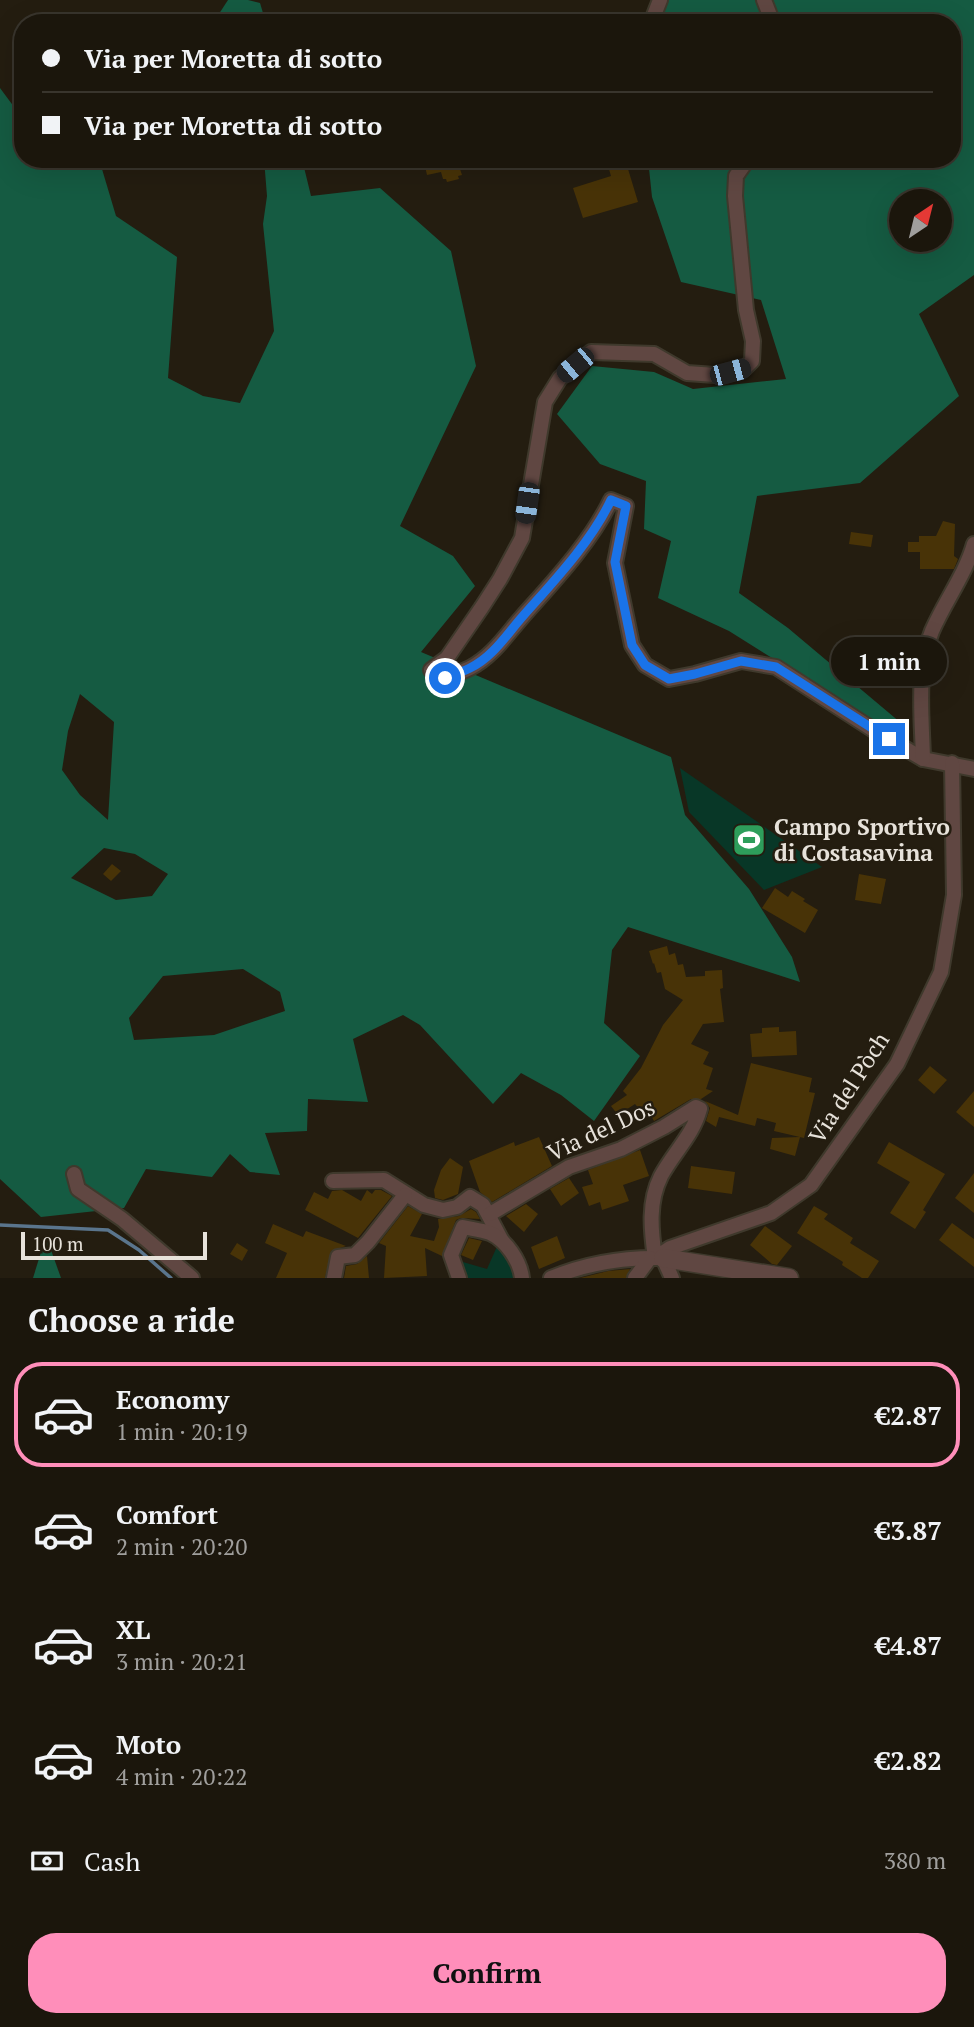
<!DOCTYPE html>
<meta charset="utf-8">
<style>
body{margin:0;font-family:"PT Serif",serif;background:#241f15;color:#f1f3f6;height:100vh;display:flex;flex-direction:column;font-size:26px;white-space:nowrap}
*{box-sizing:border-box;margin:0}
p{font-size:23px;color:#a09f9d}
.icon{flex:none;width:38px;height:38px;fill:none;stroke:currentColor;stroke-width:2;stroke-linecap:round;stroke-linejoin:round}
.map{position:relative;height:1278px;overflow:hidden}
.details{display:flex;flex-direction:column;background:#1b160c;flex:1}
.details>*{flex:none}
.guide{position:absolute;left:14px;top:14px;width:947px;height:154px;border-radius:28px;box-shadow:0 7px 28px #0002,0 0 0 2px #39352d;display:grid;align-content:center;height:154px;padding:0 28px;background:#1b160c}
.needle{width:46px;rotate:35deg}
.controls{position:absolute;left:889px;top:189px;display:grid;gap:14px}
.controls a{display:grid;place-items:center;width:63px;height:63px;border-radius:50%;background:#1b160c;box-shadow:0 7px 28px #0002,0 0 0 2px #39352d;font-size:35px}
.scale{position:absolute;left:21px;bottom:18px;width:186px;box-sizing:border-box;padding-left:7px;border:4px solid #e7e2da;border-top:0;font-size:19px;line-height:24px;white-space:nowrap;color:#e7e2da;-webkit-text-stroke:5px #241d10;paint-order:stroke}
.end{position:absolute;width:32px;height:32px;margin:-16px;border:9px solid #1a73e8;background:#fff;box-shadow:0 0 0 4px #fff}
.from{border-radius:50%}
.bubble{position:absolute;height:49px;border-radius:24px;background:#1b160c;box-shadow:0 7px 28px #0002,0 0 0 2px #39352d;font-size:23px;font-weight:800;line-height:49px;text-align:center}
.car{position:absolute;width:21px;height:42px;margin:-21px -10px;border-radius:9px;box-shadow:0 0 5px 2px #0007;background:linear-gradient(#222 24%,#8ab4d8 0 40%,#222 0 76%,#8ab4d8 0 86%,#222 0)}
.guide b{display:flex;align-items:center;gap:24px;height:66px;font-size:26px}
.guide b+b{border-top:2px solid #39352d}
.guide i{width:18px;height:18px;background:#f1f3f6}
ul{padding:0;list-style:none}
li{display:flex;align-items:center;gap:21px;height:105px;margin:0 14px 10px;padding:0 14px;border:4px solid transparent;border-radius:28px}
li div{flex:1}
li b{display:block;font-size:26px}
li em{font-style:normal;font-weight:800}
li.active{border-color:#ff8eba}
li>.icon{width:63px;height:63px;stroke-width:1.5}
h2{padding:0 28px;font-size:32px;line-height:84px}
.pay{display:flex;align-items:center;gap:18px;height:77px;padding:0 28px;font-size:26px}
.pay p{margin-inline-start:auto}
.action{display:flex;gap:14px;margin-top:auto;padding:14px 28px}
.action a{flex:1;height:80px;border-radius:28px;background:#ff8eba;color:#111;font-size:28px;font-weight:800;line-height:80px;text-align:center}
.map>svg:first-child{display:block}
</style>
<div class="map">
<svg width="974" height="1278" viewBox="0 0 974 1278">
<rect width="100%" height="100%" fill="#241d10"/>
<g fill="#083727">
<path d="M680,768L822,867L764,890L689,812Z"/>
<path d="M499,1242L520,1278H461L456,1260L487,1269Z"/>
</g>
<g fill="#155b42" fill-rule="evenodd">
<path d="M228,0H248L260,3L266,23H213Z"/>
<path d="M663,0H974V275L919,314L959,396L860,483L757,496L739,593L788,628L901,723L911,745L729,631L658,598L671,541L644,529L646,481L600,464L557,414L592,366L654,372L693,389L786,379L761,300L681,282L652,197L648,159H952V23H652ZM901,201H940V240H901Z"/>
<path d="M0,88L23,119V159H99L116,216L177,257L168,378L203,396L240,403L274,331L263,224L267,196L264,159H302L311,196L380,188L451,251L476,366L400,526L453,556L475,586L421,652L671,757L685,815L749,889L792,957L800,982L628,927L612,950L604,1023L640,1056L594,1121L561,1095L521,1073L493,1104L420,1025L403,1015L353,1039L368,1102L308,1099L307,1131L265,1133L280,1175L250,1172L230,1154L212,1177L146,1169L124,1208L41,1217L0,1179ZM80,694L114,722L108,820L80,795L62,770L68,731ZM104,848L135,854L168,874L152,896L116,900L71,878ZM243,969L280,992L285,1011L214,1035L134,1040L129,1018L163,976Z"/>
<path d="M46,1236L61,1278H33Z"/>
</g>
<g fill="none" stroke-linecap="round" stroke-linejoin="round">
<path stroke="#5a758d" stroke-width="3.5" d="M0,1225L108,1230L139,1250L171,1278"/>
</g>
<g fill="#483307">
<path d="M433,159H454L455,164L458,163L462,175L458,176L459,179L447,182L446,179H443L441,172L427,175L424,162Z"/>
<path d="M606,159H625L638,202L583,218L573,188L611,176Z"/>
<path d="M943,521L955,524L954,556L958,559L954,569H920V552H908V542H919V536H936Z"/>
<path d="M851,532L873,535L871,547L849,544Z"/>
<path d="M112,864L121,871L111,881L103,874Z"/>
<path d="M859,874L886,879L881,904L855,900Z"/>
<path d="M775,888L788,897L792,891L805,899L803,901L818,910L805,933L762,908Z"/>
<path d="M667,946L669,955L675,953L678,965L683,964L686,977L705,976V971L722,970L723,988L720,989L724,1022L703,1024L691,1044L709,1052L703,1064L713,1068L706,1089L713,1091L701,1099H691L654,1121L646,1107L642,1112L635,1104L618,1115L611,1106L627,1095L623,1091L641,1068L663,1025L683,1000L665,989L661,972L657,973L654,963L653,964L649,951Z"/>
<path d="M779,1027V1032L796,1031L797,1055L752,1057L750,1034L762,1033V1028Z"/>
<path d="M751,1063L812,1078L809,1092L815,1093L804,1138L774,1131L776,1123L757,1118L755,1126L719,1117L716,1127L706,1121L710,1108L705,1101L738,1115Z"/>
<path d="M930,1066L947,1080L934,1094L918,1080Z"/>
<path d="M974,1091V1127L956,1112Z"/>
<path d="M539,1137L552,1166L492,1202L480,1192L469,1161L514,1142L515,1146Z"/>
<path d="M800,1137L795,1156L770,1149L772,1138Z"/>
<path d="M889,1142L945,1174L923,1210L926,1212L915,1229L890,1213L910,1182L877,1163Z"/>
<path d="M640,1150L649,1176L623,1185L629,1201L602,1210L600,1202L589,1206L582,1187L593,1184L588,1170Z"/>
<path d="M450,1158L463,1167L458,1194L443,1200L435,1198L434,1190L441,1170Z"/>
<path d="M691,1166L735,1172L732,1194L688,1188Z"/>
<path d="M974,1173V1213L955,1198Z"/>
<path d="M569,1178L579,1193L561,1206L550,1189Z"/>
<path d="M342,1190L361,1201L367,1190L372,1194L375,1190H381L392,1196L358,1238L305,1210L314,1192L328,1199L332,1191Z"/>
<path d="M526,1204L538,1214L524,1232L506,1216Z"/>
<path d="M408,1206L422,1214L410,1236L434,1241L439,1227L438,1219L459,1216L471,1209L476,1212L480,1219L461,1218L456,1220L442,1256L425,1248L427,1276L384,1278L386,1246L379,1243Z"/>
<path d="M814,1206L828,1214L824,1219L853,1238L850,1243L879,1261L868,1278H862L842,1265L843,1262L797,1233Z"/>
<path d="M952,1223L974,1239V1267L939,1240Z"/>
<path d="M273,1224L303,1237L306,1231L346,1246L331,1251L325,1278H276L287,1253L265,1243Z"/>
<path d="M765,1226L792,1246L777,1265L772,1264L750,1245Z"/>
<path d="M557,1236L565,1258L539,1269L531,1247Z"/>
<path d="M469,1238L482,1241L473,1260L461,1255Z"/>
<path d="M237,1243L248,1250L242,1261L230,1254Z"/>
<path d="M367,1256L369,1278H344L346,1266L357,1264Z"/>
<path d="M630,1269L626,1278H580L608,1271Z"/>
</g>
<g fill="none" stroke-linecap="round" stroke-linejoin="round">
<defs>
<g id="minor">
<path d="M764,0L773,23"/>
<path d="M651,23L660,0"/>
<path d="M748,159L736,176L735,196L746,310L753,341L752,361L745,368L715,375L687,373L654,354L591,352L560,378L545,402L522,538L500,579L482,607L447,658L431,670L445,678C453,675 462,672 470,668C493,656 507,634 523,616C554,581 591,542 611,500L626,506L615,563L632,645L645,665L669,679L695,674L741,661L776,667L872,729L923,759L974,769"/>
<path d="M923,759C922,717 916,670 932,631C945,601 965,575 974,544"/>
<path d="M74,1174L78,1189L122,1219L192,1278"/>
<path d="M333,1181L384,1180L424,1205L443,1210L457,1207L470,1197L483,1205L502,1241"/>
<path d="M490,1214L569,1167L621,1149L664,1127L696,1107L700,1109C693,1135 674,1152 661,1176C648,1202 651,1230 655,1258L670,1248L771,1213L811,1185L897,1064L941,972L954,895L952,763"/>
<path d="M334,1278L338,1257L355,1255L368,1242L405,1195"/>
<path d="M459,1278L451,1255L463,1227C472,1229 482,1230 490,1233C506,1240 520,1261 522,1278"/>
<path d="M551,1278C587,1263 624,1257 663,1258L672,1278"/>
<path d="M635,1278L650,1258"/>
</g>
<path id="tertiary" d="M663,1258L789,1278"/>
</defs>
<use href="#minor" stroke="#3f392c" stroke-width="18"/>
<use href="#tertiary" stroke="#3f392c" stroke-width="21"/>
<use href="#minor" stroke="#604742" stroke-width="14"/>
<use href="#tertiary" stroke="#604742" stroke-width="18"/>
</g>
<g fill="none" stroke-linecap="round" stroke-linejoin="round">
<path stroke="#1a73e8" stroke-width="9" d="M445,678C453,675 462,672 470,668C493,657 507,634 523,616C554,581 591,542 611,500L626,506L615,562L632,645L645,665L669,679L695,674L741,661L776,667L889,739"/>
</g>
<defs>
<symbol id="stadium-square" viewBox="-11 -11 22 22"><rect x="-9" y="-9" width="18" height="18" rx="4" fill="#2e9e5b" stroke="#241d10"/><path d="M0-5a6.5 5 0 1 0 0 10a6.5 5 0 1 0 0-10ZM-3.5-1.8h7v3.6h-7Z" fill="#fff"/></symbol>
</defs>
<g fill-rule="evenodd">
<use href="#stadium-square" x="730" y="821" width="38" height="38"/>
</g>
<g text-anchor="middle" stroke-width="5" stroke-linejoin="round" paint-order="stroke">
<g font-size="23" font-weight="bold" fill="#e7e2da" stroke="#241d10" text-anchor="start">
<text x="774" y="835">Campo Sportivo<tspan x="774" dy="26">di Costasavina</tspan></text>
</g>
<g font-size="23" fill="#e7e2da" stroke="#241d10">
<text transform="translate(849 1088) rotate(-57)" y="8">Via del Pòch</text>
<text transform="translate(601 1130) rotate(-25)" y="8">Via del Dos</text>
</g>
</g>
</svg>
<div class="controls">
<a><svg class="needle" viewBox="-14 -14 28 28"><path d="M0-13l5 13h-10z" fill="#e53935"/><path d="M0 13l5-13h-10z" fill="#a09f9d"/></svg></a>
</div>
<div class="scale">100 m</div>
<i class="end from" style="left:445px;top:678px"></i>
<i class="end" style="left:889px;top:739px"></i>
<div class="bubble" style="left:831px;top:637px;width:116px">1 min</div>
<i class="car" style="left:575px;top:365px;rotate:230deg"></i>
<i class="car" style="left:730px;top:372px;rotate:75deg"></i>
<i class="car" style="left:527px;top:503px;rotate:188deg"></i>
<div class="guide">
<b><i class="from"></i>Via per Moretta di sotto</b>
<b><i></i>Via per Moretta di sotto</b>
</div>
</div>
<section class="details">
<h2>Choose a ride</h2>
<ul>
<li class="active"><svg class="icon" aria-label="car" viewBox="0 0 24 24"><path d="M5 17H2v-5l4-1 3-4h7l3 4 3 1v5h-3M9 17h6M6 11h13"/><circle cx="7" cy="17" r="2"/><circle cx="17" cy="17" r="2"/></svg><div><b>Economy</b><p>1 min · 20:19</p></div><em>€2.87</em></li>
<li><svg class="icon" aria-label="car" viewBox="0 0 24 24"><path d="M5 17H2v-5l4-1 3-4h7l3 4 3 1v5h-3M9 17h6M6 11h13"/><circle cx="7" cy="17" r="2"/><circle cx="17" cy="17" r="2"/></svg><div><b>Comfort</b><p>2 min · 20:20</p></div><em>€3.87</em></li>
<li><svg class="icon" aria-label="car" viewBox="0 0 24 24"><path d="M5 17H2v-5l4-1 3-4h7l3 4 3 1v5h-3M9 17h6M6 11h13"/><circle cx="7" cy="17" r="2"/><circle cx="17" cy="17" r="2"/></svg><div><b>XL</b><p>3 min · 20:21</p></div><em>€4.87</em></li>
<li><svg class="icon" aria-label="car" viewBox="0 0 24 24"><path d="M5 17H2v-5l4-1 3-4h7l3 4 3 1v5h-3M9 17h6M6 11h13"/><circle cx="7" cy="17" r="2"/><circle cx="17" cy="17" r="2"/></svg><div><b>Moto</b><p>4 min · 20:22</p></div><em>€2.82</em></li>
</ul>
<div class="pay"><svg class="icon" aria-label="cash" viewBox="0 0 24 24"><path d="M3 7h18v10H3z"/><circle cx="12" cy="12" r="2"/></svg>Cash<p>380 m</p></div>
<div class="action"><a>Confirm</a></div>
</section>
